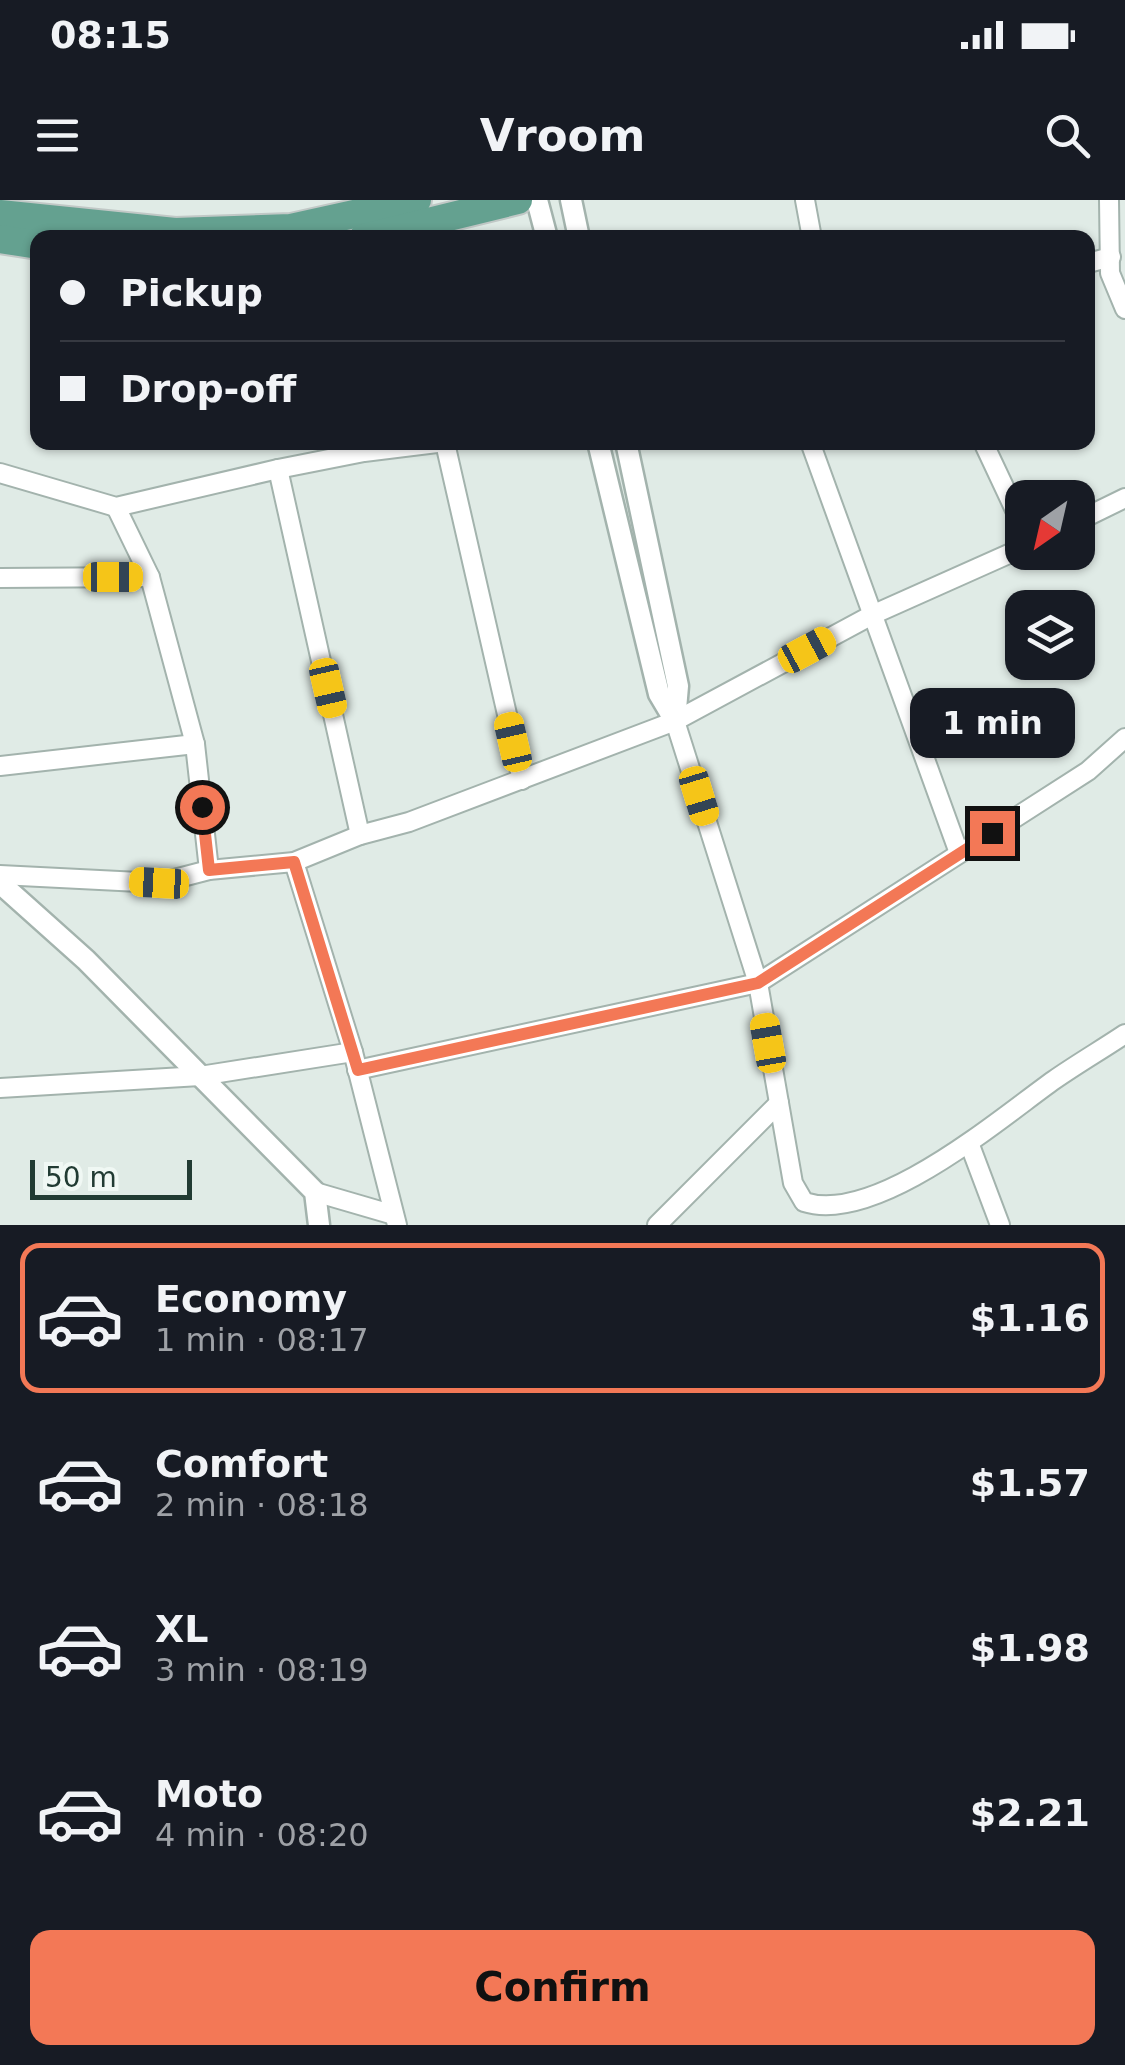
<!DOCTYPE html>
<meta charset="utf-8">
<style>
body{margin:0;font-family:"DejaVu Sans",sans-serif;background:#242831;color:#f1f3f6;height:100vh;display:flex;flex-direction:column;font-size:38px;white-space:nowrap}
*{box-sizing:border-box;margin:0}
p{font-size:32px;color:#9ea1a6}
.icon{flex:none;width:55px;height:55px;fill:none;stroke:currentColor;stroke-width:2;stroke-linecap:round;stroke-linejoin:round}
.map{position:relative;height:1025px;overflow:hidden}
.side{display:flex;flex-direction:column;background:#171b24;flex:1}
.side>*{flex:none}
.guide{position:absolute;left:30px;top:30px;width:1065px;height:220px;border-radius:20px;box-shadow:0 2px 8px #0004;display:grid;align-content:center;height:220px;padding:0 30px;background:#171b24}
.needle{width:65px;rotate:214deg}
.controls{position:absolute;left:1005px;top:280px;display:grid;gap:20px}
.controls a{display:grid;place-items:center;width:90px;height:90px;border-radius:20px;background:#171b24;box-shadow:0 2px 8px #0004;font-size:50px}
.scale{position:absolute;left:30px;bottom:25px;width:162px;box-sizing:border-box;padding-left:10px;border:5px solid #213b33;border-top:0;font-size:28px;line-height:35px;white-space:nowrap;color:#213b33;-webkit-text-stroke:8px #f0f8f4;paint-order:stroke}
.end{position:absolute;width:45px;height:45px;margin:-22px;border:12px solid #f37856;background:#111;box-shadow:0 0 0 5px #111}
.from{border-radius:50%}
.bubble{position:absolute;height:70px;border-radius:20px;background:#171b24;box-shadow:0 2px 8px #0004;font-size:32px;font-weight:800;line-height:70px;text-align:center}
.car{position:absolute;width:30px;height:60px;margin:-30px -15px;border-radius:12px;box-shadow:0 0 8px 2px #0007;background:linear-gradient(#f5c518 24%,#345 0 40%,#f5c518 0 76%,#345 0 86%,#f5c518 0)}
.guide b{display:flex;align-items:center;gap:35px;height:95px;font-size:38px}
.guide b+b{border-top:2px solid #363941}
.guide i{width:25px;height:25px;background:#f1f3f6}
ul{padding:18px 0 0;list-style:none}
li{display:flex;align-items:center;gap:30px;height:150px;margin:0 20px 15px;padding:0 10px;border:5px solid transparent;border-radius:20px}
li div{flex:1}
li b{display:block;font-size:38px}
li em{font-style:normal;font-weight:800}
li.active{border-color:#f37856}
li>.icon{width:90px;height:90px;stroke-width:1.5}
.cta{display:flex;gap:20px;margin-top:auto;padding:20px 30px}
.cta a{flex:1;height:115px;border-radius:20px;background:#f37856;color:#111;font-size:40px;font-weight:800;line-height:115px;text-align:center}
.status{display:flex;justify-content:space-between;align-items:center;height:70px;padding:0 50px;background:#171b24;direction:ltr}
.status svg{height:28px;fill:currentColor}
header{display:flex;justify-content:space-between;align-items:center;height:130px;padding:0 30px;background:#171b24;font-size:45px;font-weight:800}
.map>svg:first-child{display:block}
</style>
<div class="status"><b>08:15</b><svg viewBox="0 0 49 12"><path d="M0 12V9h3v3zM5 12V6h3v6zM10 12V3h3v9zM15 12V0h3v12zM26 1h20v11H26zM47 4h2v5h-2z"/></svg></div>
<header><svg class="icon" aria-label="menu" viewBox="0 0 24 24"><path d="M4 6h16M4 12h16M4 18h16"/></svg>Vroom<svg class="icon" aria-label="search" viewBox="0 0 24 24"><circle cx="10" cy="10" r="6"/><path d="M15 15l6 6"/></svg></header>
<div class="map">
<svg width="1125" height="1025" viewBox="0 0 1125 1025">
<rect width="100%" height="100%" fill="#e0ebe6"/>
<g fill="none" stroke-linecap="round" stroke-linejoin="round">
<defs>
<g id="minor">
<path d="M805,0L812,38"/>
<path d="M1109,0L1110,73L1125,109"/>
<path d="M1088,63L1111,57"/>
<path d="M810,242L959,653"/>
<path d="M983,242L1022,325"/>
<path d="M445,243L522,580"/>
<path d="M278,269L360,635"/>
<path d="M0,273L116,307L278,269L364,252L445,242"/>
<path d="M116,307L150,377L195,544L209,670"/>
<path d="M1078,321L1125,298"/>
<path d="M0,378L150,377"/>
<path d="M675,521L758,783L1088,571L1125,538"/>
<path d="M0,566L195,544"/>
<path d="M294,662L353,852L397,1025"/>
<path d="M0,675L159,683L209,670L294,662L360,635L409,622L675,521L872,415L1022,348"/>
<path d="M357,870L758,783L793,983L804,1002C876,1025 999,919 1054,880C1077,864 1101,850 1125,834"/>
<path d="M0,888L200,876L353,852"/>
<path d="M971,948L1000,1025"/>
<path d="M315,992L394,1015"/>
<path d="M657,1025L779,903"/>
</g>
<g id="tertiary">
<path d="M537,0L547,38"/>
<path d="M571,0L579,38"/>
<path d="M598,242L659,494L675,521"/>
<path d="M626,242L678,486L675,521"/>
<path d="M0,683L86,760L315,992L319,1025"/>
</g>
<g id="primary">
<path d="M0,14L175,32L291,28L417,0"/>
<path d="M363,38L518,0"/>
<path d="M0,39L38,45"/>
</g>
</defs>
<use href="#minor" stroke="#a3b3ad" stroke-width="22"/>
<use href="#tertiary" stroke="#a3b3ad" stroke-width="25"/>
<use href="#primary" stroke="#c1c8c6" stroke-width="32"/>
<use href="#minor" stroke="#fff" stroke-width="18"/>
<use href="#tertiary" stroke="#fff" stroke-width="20"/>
<use href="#primary" stroke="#64a190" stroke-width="28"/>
</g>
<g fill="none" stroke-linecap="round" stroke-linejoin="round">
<path stroke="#f37856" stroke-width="12" d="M202,607L209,670L294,662L358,870L758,783L992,633"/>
</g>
</svg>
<div class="controls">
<a><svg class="needle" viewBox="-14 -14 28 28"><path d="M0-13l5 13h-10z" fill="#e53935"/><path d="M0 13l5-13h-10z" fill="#9ea1a6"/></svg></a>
<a><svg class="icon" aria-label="layers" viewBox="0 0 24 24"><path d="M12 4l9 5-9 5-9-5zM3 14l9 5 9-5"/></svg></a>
</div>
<div class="scale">50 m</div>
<i class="end from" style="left:202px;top:607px"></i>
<i class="end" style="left:992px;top:633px"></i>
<div class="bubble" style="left:910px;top:488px;width:165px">1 min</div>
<i class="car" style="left:113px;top:377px;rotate:90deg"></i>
<i class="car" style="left:807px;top:450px;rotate:62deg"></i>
<i class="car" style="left:328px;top:488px;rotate:167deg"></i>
<i class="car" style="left:513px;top:542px;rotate:347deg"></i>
<i class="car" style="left:699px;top:596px;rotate:163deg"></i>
<i class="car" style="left:159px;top:683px;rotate:273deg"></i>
<i class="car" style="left:768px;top:843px;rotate:350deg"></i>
<div class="guide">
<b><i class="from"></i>Pickup</b>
<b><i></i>Drop-off</b>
</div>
</div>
<section class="side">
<ul>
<li class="active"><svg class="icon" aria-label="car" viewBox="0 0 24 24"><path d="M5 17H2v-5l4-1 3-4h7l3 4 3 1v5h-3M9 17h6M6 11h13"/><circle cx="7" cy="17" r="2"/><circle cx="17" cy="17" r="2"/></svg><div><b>Economy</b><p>1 min · 08:17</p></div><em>$1.16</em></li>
<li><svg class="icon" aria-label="car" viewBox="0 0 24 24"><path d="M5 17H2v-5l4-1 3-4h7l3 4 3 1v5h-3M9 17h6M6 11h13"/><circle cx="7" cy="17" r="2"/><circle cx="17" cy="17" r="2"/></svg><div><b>Comfort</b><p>2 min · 08:18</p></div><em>$1.57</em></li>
<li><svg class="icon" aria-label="car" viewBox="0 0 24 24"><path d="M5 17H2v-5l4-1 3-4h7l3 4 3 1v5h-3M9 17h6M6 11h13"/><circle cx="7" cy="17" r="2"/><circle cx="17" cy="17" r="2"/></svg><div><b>XL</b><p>3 min · 08:19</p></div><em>$1.98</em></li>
<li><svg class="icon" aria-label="car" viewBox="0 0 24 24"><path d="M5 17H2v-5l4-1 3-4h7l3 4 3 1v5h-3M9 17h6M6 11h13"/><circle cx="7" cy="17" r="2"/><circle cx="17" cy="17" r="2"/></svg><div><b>Moto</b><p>4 min · 08:20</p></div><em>$2.21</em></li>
</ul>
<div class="cta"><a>Confirm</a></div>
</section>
